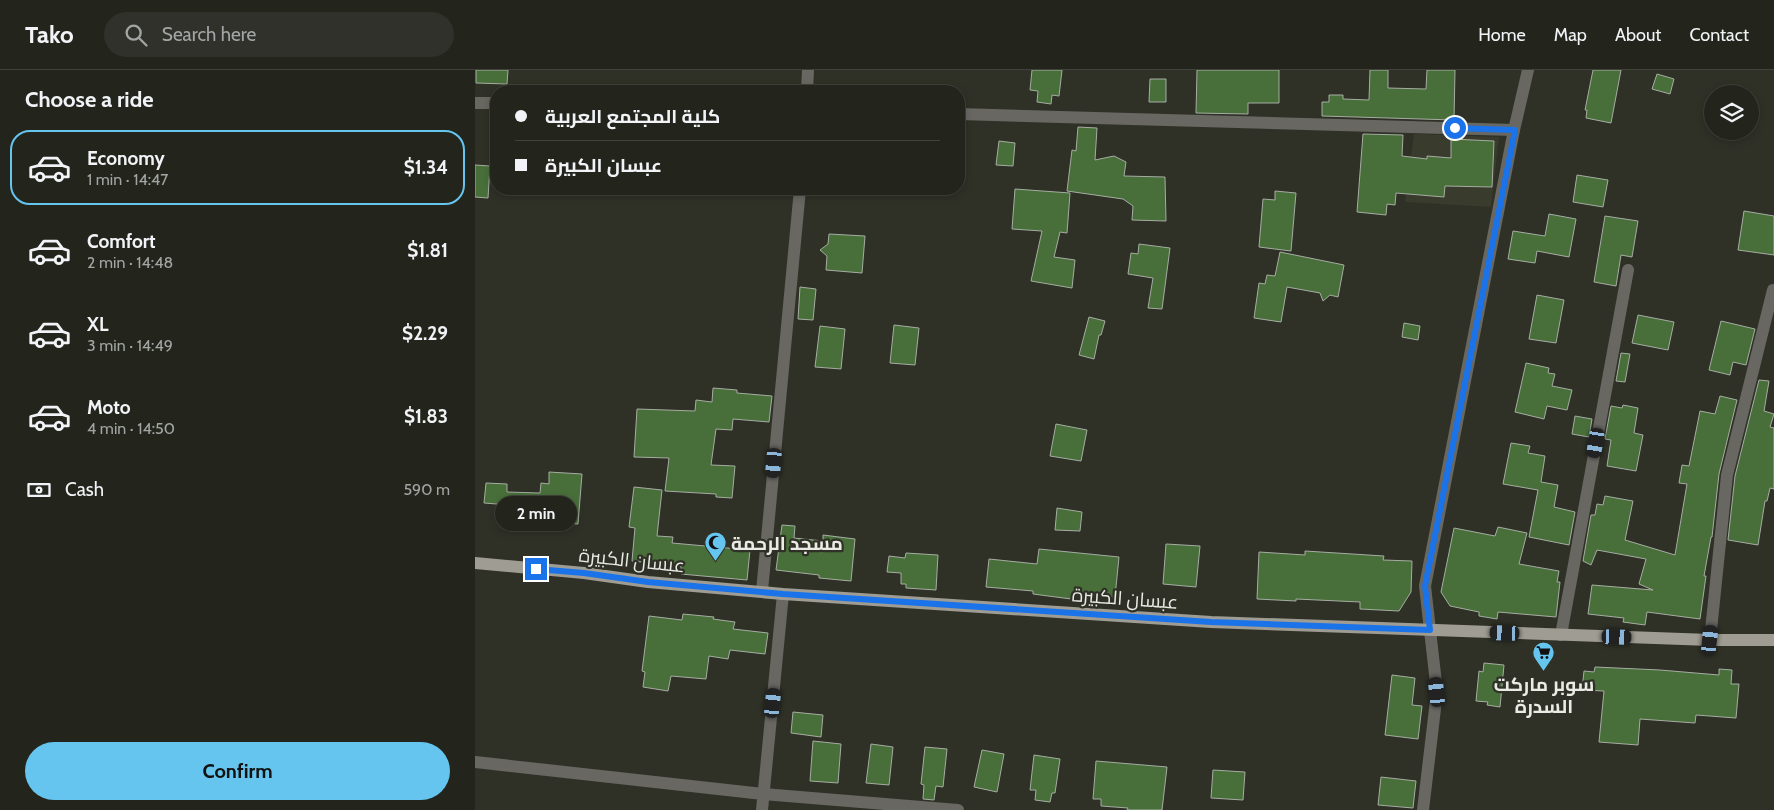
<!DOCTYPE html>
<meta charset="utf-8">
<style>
body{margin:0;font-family:Cabin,Cairo,sans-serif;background:#2f312a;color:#f1f3f6;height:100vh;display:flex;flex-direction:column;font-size:19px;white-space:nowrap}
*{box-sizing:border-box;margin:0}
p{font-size:16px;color:#a3a5a4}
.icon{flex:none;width:28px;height:28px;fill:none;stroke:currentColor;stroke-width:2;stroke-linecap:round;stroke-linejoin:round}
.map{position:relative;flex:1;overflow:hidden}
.panel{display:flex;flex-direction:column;background:#23251d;width:475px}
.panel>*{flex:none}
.banner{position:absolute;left:15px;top:15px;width:475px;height:110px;border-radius:20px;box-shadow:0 2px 8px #0003,0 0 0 1px #40423b;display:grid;align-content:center;height:110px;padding:0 25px;background:#23251d}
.fabs{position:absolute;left:1229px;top:15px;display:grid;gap:10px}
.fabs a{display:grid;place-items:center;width:55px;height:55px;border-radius:50%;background:#23251d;box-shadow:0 2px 8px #0003,0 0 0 1px #40423b;font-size:25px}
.end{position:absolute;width:22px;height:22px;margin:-11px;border:6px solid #1a73e8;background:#fff;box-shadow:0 0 0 2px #fff}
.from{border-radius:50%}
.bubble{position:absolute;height:35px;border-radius:18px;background:#23251d;box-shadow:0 2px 8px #0003,0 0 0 1px #40423b;font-size:16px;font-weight:700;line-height:35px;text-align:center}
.car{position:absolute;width:15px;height:30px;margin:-15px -8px;border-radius:6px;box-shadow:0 0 4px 1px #0007;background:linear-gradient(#222 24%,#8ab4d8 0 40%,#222 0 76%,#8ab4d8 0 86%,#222 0)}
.banner b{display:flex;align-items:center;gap:18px;height:48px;font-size:19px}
.banner b+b{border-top:1px solid #40423b}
.banner i{width:12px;height:12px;background:#f1f3f6}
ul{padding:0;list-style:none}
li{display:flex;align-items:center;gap:15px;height:75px;margin:0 10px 8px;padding:0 15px;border:2px solid transparent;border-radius:20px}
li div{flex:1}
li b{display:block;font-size:19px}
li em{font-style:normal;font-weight:700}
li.current{border-color:#65c5ee}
li>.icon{width:45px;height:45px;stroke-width:1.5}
h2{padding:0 25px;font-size:22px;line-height:60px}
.pay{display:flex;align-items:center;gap:12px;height:55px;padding:0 25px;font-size:19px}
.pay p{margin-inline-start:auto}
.cta{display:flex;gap:10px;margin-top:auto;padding:10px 25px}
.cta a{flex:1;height:58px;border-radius:30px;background:#65c5ee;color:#111;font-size:20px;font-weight:700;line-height:58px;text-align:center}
header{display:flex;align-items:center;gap:30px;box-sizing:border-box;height:70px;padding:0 25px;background:#23251d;border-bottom:1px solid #40423b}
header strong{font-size:24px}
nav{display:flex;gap:28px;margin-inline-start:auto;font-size:18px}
.search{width:350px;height:45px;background:#2f312a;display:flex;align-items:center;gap:12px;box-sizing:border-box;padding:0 18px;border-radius:28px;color:#a3a5a4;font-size:19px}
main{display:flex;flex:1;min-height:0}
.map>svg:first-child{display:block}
</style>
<header>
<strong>Tako</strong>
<div class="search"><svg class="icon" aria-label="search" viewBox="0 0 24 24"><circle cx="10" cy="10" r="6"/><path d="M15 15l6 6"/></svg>Search here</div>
<nav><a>Home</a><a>Map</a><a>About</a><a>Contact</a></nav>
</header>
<main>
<section class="panel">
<h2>Choose a ride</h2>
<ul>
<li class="current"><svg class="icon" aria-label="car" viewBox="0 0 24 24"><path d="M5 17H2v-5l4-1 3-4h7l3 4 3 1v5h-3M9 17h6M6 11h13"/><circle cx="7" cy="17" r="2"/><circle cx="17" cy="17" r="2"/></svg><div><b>Economy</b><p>1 min · 14:47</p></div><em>$1.34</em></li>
<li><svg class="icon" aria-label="car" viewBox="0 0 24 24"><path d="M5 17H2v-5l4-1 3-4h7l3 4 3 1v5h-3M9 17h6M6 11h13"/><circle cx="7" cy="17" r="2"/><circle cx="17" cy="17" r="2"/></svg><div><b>Comfort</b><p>2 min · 14:48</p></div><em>$1.81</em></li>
<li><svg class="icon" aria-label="car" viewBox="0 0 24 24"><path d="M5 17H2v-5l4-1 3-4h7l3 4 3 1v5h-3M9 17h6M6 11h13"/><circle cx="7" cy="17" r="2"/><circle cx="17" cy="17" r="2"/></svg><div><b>XL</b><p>3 min · 14:49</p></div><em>$2.29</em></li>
<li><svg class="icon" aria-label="car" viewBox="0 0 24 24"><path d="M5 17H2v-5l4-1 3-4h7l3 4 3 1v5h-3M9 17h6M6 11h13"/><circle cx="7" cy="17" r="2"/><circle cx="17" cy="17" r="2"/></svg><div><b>Moto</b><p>4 min · 14:50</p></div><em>$1.83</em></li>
</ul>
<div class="pay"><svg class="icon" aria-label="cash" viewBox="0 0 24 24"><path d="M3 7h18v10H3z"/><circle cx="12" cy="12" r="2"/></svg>Cash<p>590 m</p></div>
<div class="cta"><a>Confirm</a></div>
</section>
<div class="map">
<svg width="1299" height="740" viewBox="0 0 1299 740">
<rect width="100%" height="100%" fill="#2f3127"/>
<path fill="#393b2c" d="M939,64L1024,67L1016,137L930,132Z"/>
<g fill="#486f3a" stroke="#a6ada3">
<path d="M1,0H33L32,14L1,13Z"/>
<path d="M557,0H587L584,26L577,25L576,34L562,32L563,21L555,20Z"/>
<path d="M722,0H804V33H773V44L721,43Z"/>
<path d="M895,0H913V18L951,19L952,0H980L979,50L847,46V32H854V25H868V29L894,30Z"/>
<path d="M1118,0H1146L1136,53L1111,48L1112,40H1110Z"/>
<path d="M1182,4L1199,9L1195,24L1177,19Z"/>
<path d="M675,9H691V32H674Z"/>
<path d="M603,57L622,58L620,90L639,86L651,92L649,106L690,107L691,151L657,150L658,136L648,129L592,121L597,80L601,81Z"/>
<path d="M888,64L928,65L927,86L952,89V86L976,88V69L1019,71L1017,117L970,116L969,127L921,123L920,135L912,134L911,145L882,142Z"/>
<path d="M524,71L540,73L538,96L521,95Z"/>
<path d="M0,95L15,96L13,128L0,127Z"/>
<path d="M1102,105L1133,110L1128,137L1098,132Z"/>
<path d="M540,119L595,123L592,163L585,162L579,187L600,190L597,218L556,211L567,161L537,159Z"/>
<path d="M800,121L821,123L816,181L784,177L788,129L800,130Z"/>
<path d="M1269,141L1299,146V185L1263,180Z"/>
<path d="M1074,144L1101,149L1094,187L1062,181L1060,193L1033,189L1038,161L1070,166Z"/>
<path d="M1130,146L1163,151L1157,187L1146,185L1141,216L1119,212Z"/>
<path d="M354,164L390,166L387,203L351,200L352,186L345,180L353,174Z"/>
<path d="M664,174L695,178L687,239L673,238L678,208L653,204L656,183L663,184Z"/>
<path d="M805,182L869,195L863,227L855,225L848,231L845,223L812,217L806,252L779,248L784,213L790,214L792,205L800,206Z"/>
<path d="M325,217L341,219L338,250L323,249Z"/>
<path d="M1062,225L1089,230L1081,273L1054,269Z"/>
<path d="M1163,245L1199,252L1193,280L1157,273Z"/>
<path d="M614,247L630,251L626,265H624L619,289L604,285Z"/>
<path d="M1246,251L1280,259L1271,295L1258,292L1255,305L1234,300Z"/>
<path d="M929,253L945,256L943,270L927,267Z"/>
<path d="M419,255L444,258L440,295L415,293Z"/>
<path d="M345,256L370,259L366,299L340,297Z"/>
<path d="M1146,283L1155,284L1150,312L1141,311Z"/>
<path d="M1051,293L1074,298L1073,303L1080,304L1077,316L1097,320L1092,340L1072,336L1069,349L1040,342Z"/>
<path d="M1284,310L1294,311L1289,341L1299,344L1295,357L1299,358V419L1295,418L1292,431H1290L1283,475L1253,470L1260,406Z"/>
<path d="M238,318L262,320V323L297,326L294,352L258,349L257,360L241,359L236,395L260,396L257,428L241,427V424L190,421L194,388L159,387L162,339L220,341L221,330L237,332Z"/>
<path d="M1245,326L1262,330L1244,404L1237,467H1236L1229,506H1231L1225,549L1172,542L1170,555L1148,552L1149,548L1113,544L1117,515L1178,520L1164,514L1171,489L1122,480L1116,495L1108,491L1116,445H1120L1122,434L1128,435L1130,426L1158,431L1150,470L1200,485L1212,414L1204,413L1207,395L1214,396L1225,341L1240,344Z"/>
<path d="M1148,335L1163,338L1159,363L1168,365L1161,401L1132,396L1136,370L1130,369L1136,336L1147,338Z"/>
<path d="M1100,346L1117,349L1114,367L1097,364Z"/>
<path d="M581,354L612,360L606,391L575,386Z"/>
<path d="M1036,373L1055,376L1053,383L1070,386L1066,412L1083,415L1079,437L1100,442L1094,475L1054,467L1063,420L1028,414Z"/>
<path d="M74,402L107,404L103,454L63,451L64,438L47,436L9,433L11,413L32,414V422L65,423L66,413L74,414Z"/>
<path d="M159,417L187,420L182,466L198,467L197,473L275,480L272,510L206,504V496L157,491L160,458L154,457Z"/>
<path d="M582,438L607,442L605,461L580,460Z"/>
<path d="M307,455L320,456L319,468L348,471V465L380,469L376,511L344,508V505L301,500Z"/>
<path d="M1023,457L1052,463L1044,494L1084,501L1082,512H1085L1081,547L1023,542L1022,549L1004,546V542L975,536L966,522L979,458L1020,466Z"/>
<path d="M691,474L725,476L721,517L688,514Z"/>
<path d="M564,479L644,487L640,527L597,523L596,529L558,524V521L511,517L514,489L562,494Z"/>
<path d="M830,481L909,486L908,490L937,491L936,522L924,541L885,539V532L821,529V531L782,529L784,482L830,485Z"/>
<path d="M431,483L463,485L461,520L431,518V514H426V503L412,502L414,486L430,488Z"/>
<path d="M208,544L239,547L238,549L260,552L258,559L293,563L290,584L255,580L253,589L234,586L231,609L196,606L193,621L168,617L170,602L167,601L174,546L207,550Z"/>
<path d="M1009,593L1029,595L1025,637L1012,635L1013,632L1001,631L1004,601L1008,602Z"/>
<path d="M1120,597L1185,600L1244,605V599L1257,600L1256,614H1264L1261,648L1221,645L1220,653L1165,649L1163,675L1124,672L1129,621L1107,620L1109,601L1119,602Z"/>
<path d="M917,605L940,608L937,635L947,636L943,669L910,665Z"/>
<path d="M318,642L348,645L346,667L316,663Z"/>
<path d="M338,671L366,674L363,713L335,711Z"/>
<path d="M396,674L418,677L414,715L391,713Z"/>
<path d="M450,677L472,679L468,717L461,716L459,730L448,729L449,715L446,714Z"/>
<path d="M507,680L529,684L522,722L499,717Z"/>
<path d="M559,685L585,689L580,723H577L575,732L560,730L561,720H555Z"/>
<path d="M621,691L692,697L687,740H652L653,738L626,736V729H618Z"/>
<path d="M738,700L770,702L768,730L736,728Z"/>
<path d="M906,707L941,711L938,738L903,735Z"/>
</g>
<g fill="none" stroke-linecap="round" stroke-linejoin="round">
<g stroke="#686762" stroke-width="12">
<path d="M332,21L333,0"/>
<path d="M0,33H19"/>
<path d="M484,44L1039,60"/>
<path d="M287,521L325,119"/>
<path d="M1086,565L1153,200"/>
<path d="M1235,570L1252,405L1298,220"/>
<path d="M0,692L288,724L483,740"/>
<path d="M287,740L308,524"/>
<path d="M948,740L962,622L950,516L1039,60L1053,0"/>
</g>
<path stroke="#9f9c93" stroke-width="12" d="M0,493L109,503L173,512L308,524L736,552L1235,570H1299"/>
</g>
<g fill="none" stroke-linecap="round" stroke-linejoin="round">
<path stroke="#1a73e8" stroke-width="6" d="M61,499L109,503L173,512L308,524L736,552L955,560L950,516L1040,60L980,58"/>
</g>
<defs>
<symbol id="mosque-pin" viewBox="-11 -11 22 30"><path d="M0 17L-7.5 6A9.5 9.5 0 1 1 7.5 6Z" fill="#65c5ee" stroke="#2f3127"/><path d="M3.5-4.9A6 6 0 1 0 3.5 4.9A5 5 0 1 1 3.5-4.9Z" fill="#111"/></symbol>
<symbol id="supermarket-pin" viewBox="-11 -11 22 30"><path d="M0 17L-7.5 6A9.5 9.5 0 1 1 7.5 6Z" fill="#65c5ee" stroke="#2f3127"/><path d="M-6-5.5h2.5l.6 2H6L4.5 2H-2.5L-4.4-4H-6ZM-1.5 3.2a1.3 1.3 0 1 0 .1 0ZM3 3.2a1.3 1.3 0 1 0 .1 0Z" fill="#111"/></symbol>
</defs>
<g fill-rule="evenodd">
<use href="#mosque-pin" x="228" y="460" width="25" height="34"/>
<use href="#supermarket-pin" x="1056" y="570" width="25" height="34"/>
</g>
<g text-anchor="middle" stroke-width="4.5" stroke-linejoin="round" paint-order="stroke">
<g font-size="19" font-weight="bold" fill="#eaebe5" stroke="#2f3127" text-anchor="start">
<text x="256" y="480">مسجد الرحمة</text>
<text x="1069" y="621" text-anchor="middle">سوبر ماركت<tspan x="1069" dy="22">السدرة</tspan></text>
</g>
<g font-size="19" fill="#eaebe5" stroke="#2f3127">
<text transform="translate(157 490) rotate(6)" y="7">عبسان الكبيرة</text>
<text transform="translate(650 528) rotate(4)" y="7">عبسان الكبيرة</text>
</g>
</g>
</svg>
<div class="fabs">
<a><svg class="icon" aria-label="layers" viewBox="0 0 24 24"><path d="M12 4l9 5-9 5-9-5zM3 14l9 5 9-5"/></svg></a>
</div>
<i class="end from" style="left:980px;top:58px"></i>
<i class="end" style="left:61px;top:499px"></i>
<div class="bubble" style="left:20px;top:426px;width:82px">2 min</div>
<i class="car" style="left:1121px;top:373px;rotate:190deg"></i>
<i class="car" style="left:299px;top:393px;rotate:185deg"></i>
<i class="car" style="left:1030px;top:563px;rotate:272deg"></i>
<i class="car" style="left:1142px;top:567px;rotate:92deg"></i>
<i class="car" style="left:1235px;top:570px;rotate:6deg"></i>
<i class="car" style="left:962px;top:622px;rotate:354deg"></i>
<i class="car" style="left:298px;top:633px;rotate:6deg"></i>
<div class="banner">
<b><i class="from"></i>كلية المجتمع العربية</b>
<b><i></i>عبسان الكبيرة</b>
</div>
</div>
</main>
